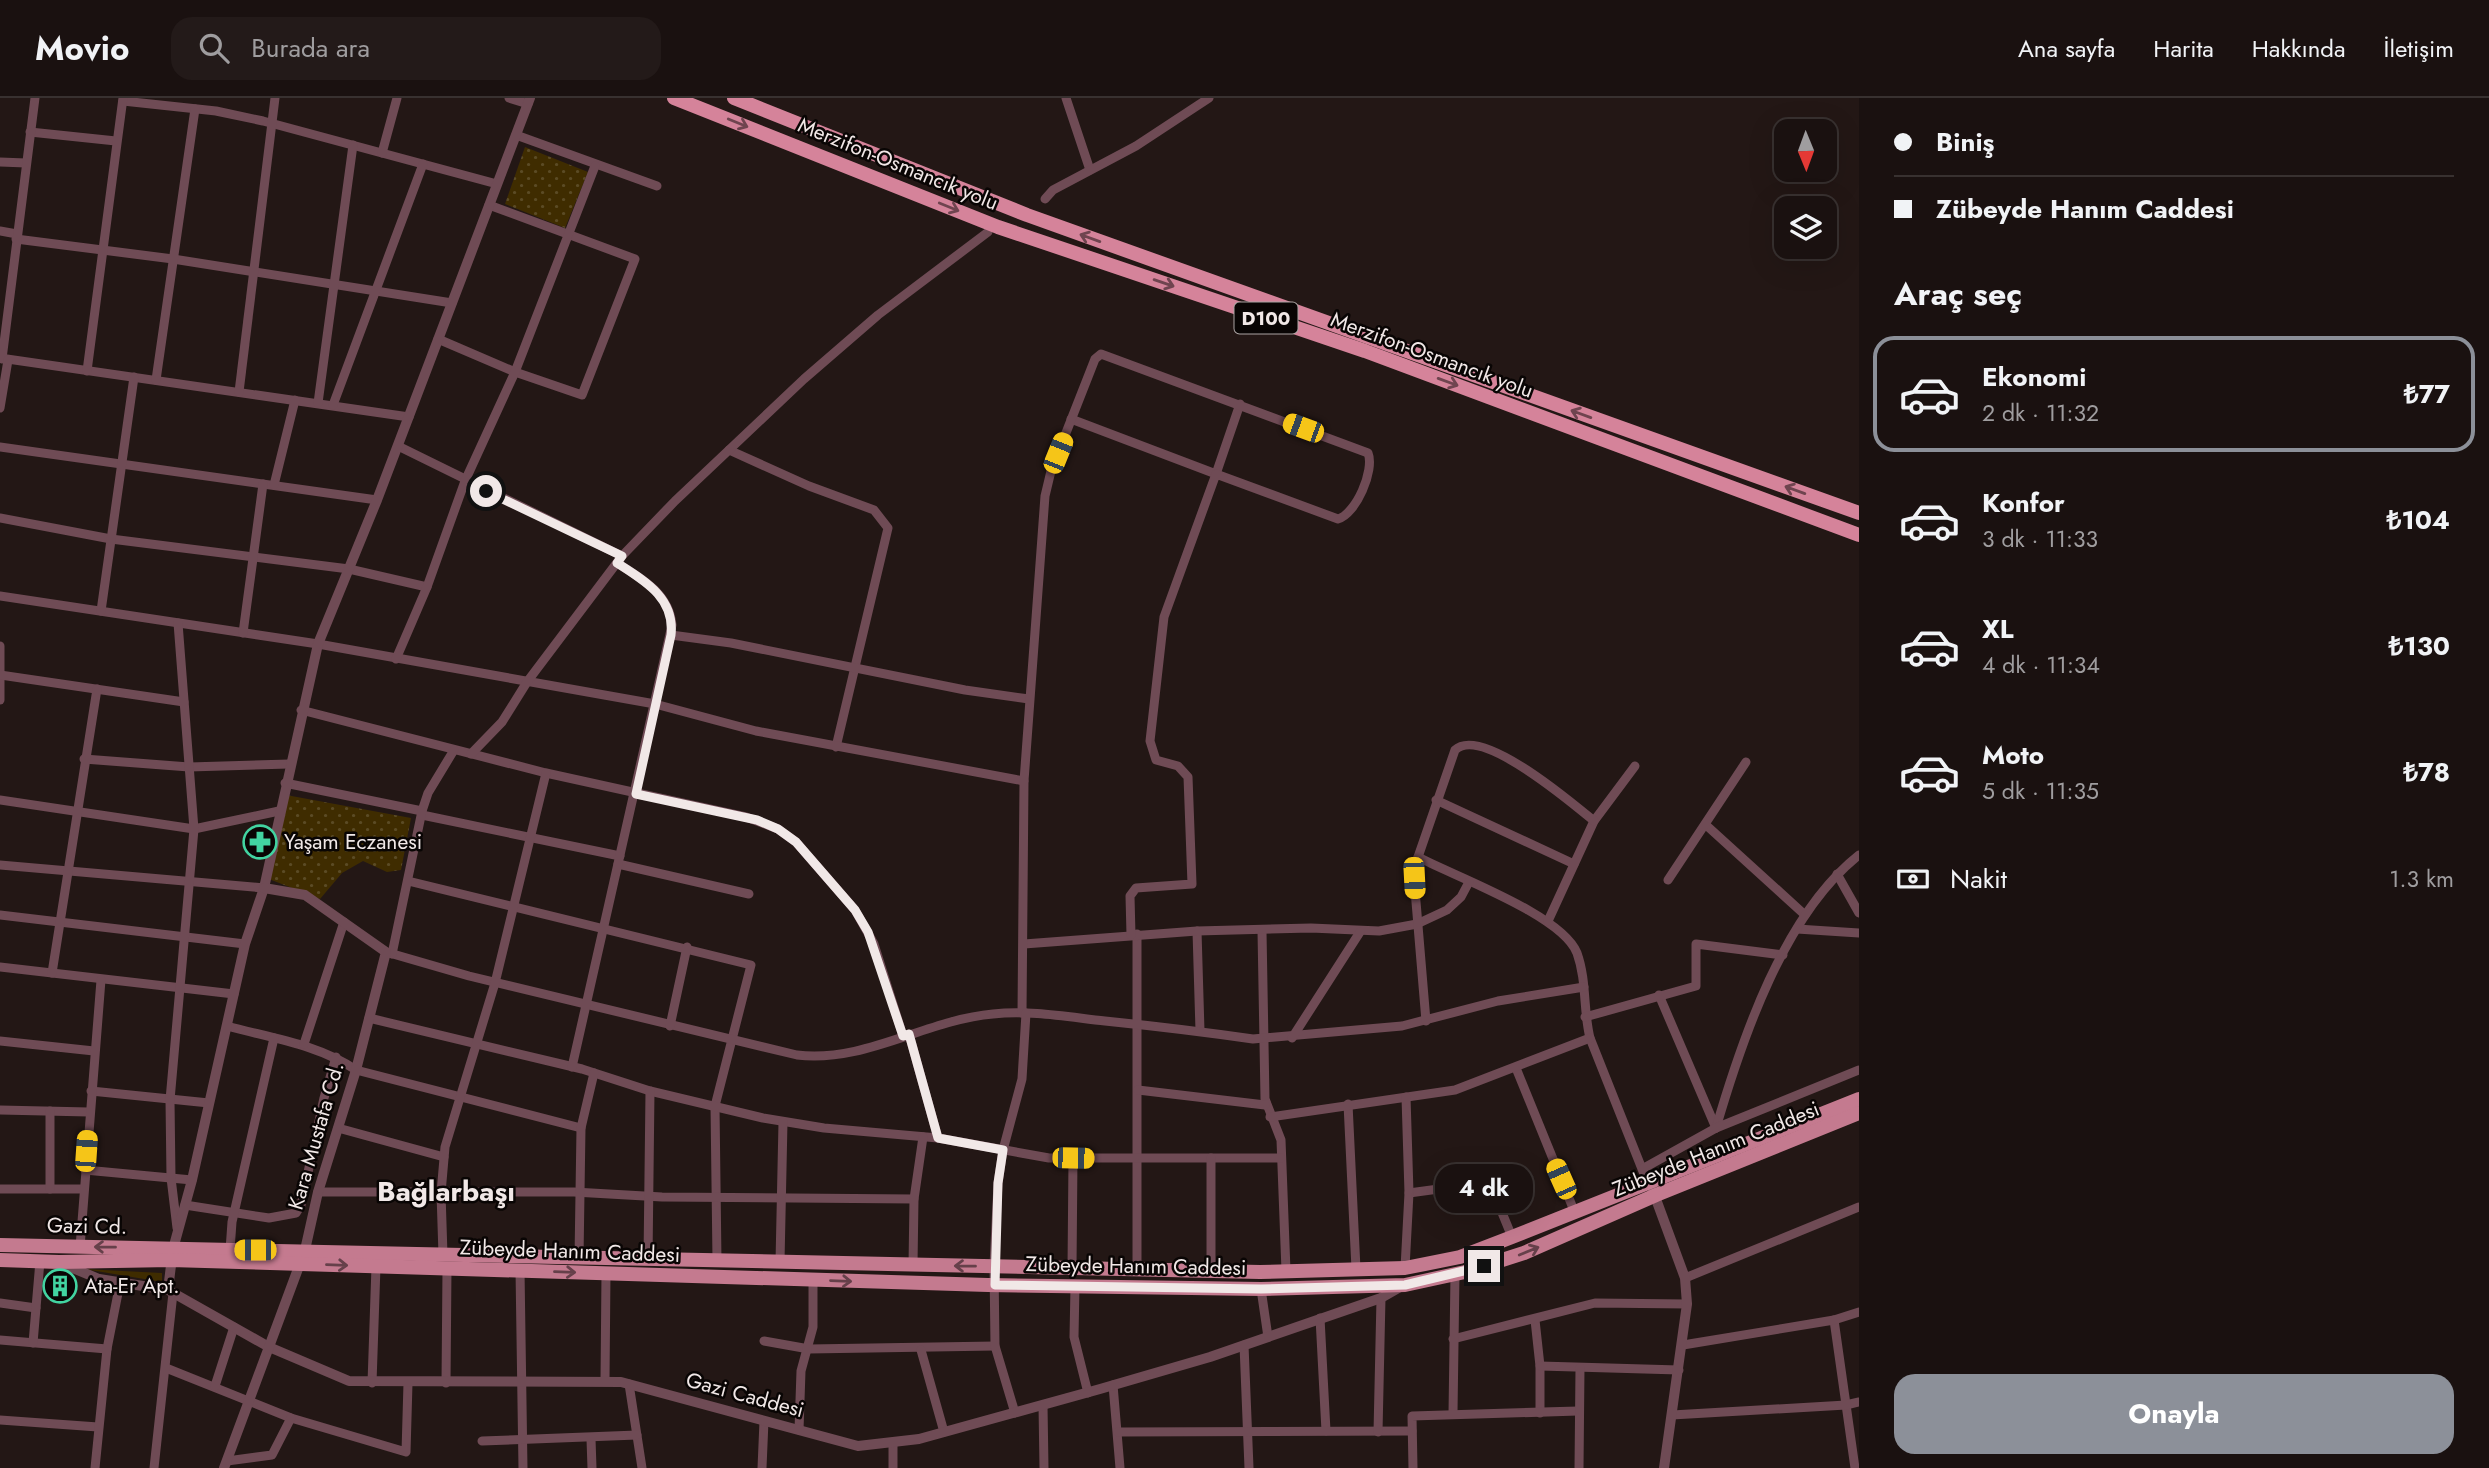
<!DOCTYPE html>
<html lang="tr">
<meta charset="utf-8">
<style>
body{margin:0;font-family:Jost,sans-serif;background:#231a19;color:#f1f3f6;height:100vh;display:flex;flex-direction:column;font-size:26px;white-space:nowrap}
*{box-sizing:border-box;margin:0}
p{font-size:23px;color:#9f9d9f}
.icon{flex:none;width:38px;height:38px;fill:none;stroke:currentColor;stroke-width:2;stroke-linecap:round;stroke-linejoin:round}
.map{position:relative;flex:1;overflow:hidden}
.drawer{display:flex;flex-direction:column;background:#1a1110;width:630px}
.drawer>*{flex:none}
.banner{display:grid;align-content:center;height:154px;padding:0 35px;background:#1a1110}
.needle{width:46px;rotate:179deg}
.controls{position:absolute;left:1774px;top:21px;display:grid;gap:14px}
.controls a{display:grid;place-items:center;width:63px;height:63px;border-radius:14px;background:#1a1110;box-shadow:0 7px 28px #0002,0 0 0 2px #383130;font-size:35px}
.end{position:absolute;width:32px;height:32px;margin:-16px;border:9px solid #f1e8e7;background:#111;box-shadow:0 0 0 4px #111}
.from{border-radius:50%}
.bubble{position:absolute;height:49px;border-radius:21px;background:#1a1110;box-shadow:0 7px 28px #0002,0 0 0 2px #383130;font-size:23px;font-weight:700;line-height:49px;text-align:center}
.car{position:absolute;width:21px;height:42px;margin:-21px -10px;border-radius:9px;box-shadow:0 0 5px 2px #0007;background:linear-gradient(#f5c518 24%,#345 0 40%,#f5c518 0 76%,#345 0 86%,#f5c518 0)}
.banner b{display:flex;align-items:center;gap:24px;height:66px;font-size:26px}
.banner b+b{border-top:2px solid #383130}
.banner i{width:18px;height:18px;background:#f1f3f6}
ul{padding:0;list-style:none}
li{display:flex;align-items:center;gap:21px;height:116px;margin:0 14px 10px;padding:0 21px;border:4px solid transparent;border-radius:21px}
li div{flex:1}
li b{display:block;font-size:26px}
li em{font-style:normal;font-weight:700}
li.current{border-color:#8c9099}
li>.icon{width:63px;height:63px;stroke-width:1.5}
h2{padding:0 35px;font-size:32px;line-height:84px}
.pay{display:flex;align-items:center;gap:18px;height:77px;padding:0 35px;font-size:26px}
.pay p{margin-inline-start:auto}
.button{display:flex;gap:14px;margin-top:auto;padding:14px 35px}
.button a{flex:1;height:80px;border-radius:21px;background:#8c9099;color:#fff;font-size:28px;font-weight:700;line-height:80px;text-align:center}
header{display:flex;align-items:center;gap:42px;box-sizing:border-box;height:98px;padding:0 35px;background:#1a1110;border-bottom:2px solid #383130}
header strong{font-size:33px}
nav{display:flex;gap:38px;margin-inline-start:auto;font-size:24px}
.search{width:490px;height:63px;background:#231a19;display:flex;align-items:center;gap:18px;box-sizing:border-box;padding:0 24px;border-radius:21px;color:#9f9d9f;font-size:26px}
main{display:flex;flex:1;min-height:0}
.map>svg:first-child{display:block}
</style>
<header>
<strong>Movio</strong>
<div class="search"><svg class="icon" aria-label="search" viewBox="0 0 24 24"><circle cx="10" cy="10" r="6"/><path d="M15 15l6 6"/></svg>Burada ara</div>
<nav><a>Ana sayfa</a><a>Harita</a><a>Hakkında</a><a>İletişim</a></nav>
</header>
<main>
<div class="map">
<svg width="1859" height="1370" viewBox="0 0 1859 1370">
<defs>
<pattern id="park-dots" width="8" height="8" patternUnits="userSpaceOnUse" patternTransform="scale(1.75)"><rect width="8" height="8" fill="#3f2c00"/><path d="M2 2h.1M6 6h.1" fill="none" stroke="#5b4b25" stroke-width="1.8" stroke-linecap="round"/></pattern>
</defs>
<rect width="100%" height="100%" fill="#231715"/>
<path fill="#3f2c00" d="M84,1171L162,1175V1184Z"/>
<g fill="url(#park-dots)">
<path d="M525,49L588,74L565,130L505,106Z"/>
<path d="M286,697L411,720L401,772L387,774L363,763L342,775L320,801L269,781Z"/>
</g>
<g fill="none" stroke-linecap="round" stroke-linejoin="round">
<g stroke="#6f4b55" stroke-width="9">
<path d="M509,0L528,6"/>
<path d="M1066,0L1090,72"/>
<path d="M123,3L216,13L263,23L497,86"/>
<path d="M30,34L116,43"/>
<path d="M516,37L657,88"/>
<path d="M382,55L397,0"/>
<path d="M0,64L26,65"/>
<path d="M1045,101L1053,92L1136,48L1209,0"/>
<path d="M0,133L17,136"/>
<path d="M16,141L173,161L452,205"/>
<path d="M438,241L515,274L582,297L635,161L489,107"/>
<path d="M0,260L409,319"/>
<path d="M2,261L35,0"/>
<path d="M87,273L123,0"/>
<path d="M156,282L195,11"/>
<path d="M239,294L275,0"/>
<path d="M318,305L353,47"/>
<path d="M333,307L423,66"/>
<path d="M0,310L8,262"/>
<path d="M1071,321L1216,376L1240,306"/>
<path d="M398,348L622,458"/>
<path d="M0,349L377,402"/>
<path d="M729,352L809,388L874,412L888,430L836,649"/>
<path d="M274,387L295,302"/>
<path d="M0,420L111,441L349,471L427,489"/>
<path d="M0,498L318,546L655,606L756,633L1024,683"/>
<path d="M101,513L134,279"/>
<path d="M243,535L263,386"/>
<path d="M671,537L731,545L965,592L1029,601"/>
<path d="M0,548V602"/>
<path d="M396,561L427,489L465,383L515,274L595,68"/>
<path d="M0,577L184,604"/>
<path d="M301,612L546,675L746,719L778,731L796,744L855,812L874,846L903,938"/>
<path d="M471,656L502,624L527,584L622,458L675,403L804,281L878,217L988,134"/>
<path d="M84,661L189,669L289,666"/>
<path d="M285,685L422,713"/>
<path d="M0,702L194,731L279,713"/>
<path d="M1436,702L1574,766"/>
<path d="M422,717L620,758"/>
<path d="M1706,727L1805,817"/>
<path d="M1418,759C1456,779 1562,817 1577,855C1587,883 1583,912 1590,940L1648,1086"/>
<path d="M618,766L749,796"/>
<path d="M0,767L264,790"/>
<path d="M1837,776L1859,815"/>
<path d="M1668,782L1746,664"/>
<path d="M408,783L751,867L715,1008L717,1163"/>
<path d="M0,817L245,846"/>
<path d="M1548,823L1594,723L1635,668"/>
<path d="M1797,831L1859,835"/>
<path d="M1197,833L1200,933"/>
<path d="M1262,833L1265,1001L1281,1042L1286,1173"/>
<path d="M1137,836V1171"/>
<path d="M1024,846L1197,833L1311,830L1379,833L1417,826L1447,812L1461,799L1469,784"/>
<path d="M386,854L469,878L797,957C866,965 925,922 993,916C1030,912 1068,919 1105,923C1154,928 1204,934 1253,941L1402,928L1498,903L1584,889"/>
<path d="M392,856L422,713L428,695L454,652"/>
<path d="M0,869L234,896"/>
<path d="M52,875L97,591"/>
<path d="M1659,897L1716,1030"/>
<path d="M1022,915L1024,683L1045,398L1051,373L1095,261L1101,256L1368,355C1375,372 1356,416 1338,421L1216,376L1164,519L1150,643L1156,662L1178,668L1188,679L1192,786L1136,790L1130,798L1131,837"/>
<path d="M1585,919L1696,888V846L1783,857"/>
<path d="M369,920L582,971L650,993L763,1020L824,1030L938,1040L1049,1060H1281"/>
<path d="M1426,923L1414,780L1418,759L1455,652C1481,627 1572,705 1594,723"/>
<path d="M227,928C271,940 317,946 356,972L581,1030"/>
<path d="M670,928L687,849"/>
<path d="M909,936L938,1040"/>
<path d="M1292,940L1360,834"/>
<path d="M0,943L94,953"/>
<path d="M304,946L344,824"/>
<path d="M572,969L672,527C669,495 642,481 617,465"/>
<path d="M1516,970L1575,1115"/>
<path d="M1138,992L1265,1007"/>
<path d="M91,993L209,1005"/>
<path d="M1348,1006L1356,1171"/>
<path d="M0,1012L89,1014"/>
<path d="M1270,1019L1455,992L1590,940"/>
<path d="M338,1030L444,1059"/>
<path d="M1716,1030C1742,941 1784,816 1859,757"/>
<path d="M1644,1070L1716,1030L1859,972"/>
<path d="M85,1072L192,1082"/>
<path d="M0,1091H84"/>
<path d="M50,1091V1013"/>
<path d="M318,1094H574L662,1099L914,1101"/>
<path d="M1409,1095L1446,1090L1481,1077L1487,1078L1512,1139"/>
<path d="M185,1107L269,1120L296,1115L301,1107L324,1000L336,959"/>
<path d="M177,1130L171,1080L170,1002L194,731L178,525"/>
<path d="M80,1149L101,882"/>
<path d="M230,1152L232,1124L274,940"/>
<path d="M443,1157L441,1095L445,1049L495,885L546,675"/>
<path d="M579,1160L581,1030L594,975"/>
<path d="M648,1161L650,993"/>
<path d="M780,1164L783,1024"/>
<path d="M913,1167L914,1101L923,1039"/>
<path d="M1072,1170L1073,1060"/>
<path d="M1405,1170L1409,1095L1406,999"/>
<path d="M520,1172L523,1370"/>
<path d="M1211,1173V1060"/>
<path d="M1685,1180L1859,1109"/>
<path d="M1075,1188L1074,1239L1088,1295"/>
<path d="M1261,1191L1268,1239"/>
<path d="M0,1205L36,1210"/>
<path d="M1320,1220L1326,1333"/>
<path d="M1535,1222L1540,1268V1315"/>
<path d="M1834,1222L1855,1370"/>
<path d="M1453,1241L1595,1205L1687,1206"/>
<path d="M0,1242L107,1251"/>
<path d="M764,1243L809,1251L995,1248"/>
<path d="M33,1245L40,1163"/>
<path d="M1244,1247L1249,1370"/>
<path d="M1683,1247L1834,1222L1859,1214"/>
<path d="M921,1252L944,1334"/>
<path d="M1540,1268L1679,1272"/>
<path d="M166,1270L291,1320L406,1354L408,1285"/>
<path d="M605,1282L606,1175"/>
<path d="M372,1285L376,1168"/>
<path d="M446,1285L447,1170"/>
<path d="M629,1286L642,1370"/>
<path d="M1113,1287L1120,1370"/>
<path d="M215,1288L234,1229"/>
<path d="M1043,1307L1044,1370"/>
<path d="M1015,1315L995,1248L994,1168L998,1085L1003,1052L1022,981L1026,915"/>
<path d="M1453,1315L1455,1176"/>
<path d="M1672,1317L1846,1307L1859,1304"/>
<path d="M0,1322L98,1329"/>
<path d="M799,1332L801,1273L813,1229V1182"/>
<path d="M1118,1334L1412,1333"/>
<path d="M1378,1334L1381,1200"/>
<path d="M591,1341L592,1370"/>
<path d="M482,1343L637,1337"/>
<path d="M227,1363L272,1357L291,1320"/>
<path d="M95,1370L107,1251L120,1185"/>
<path d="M154,1370L173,1195"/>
<path d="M762,1370L764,1323"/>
<path d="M893,1370V1346"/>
<path d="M1413,1370L1412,1318L1578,1313"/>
<path d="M1579,1370L1580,1270"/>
</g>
<g stroke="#6f4b55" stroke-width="10">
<path d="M1653,1093L1685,1180L1687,1206L1664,1370"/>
<path d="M63,1166L99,1181L168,1192L269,1249L349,1283L621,1284L858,1348L919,1341L1100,1291L1210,1259L1381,1200L1402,1188"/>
<path d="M168,1192L173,1151L192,1082L245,846L264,790L318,546L377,402L530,0"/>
<path d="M224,1370L305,1152L318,1094L356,972L386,854L305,797L264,790"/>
</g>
<g stroke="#c47a8f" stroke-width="14">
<path d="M0,1147L1260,1174L1405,1170L1460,1159L1512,1139L1859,1001"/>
<path d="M0,1162L59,1164L171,1162L988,1187L1261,1191L1405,1187L1465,1174L1524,1155L1656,1097L1859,1015"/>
</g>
<g stroke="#d5839a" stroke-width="14">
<path d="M674,0L998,129L1365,253L1859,437"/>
<path d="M734,0L1027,117L1859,415"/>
</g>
</g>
<defs><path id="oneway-shaft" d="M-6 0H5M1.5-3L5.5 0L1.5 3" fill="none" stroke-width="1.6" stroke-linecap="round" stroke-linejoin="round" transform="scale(1.75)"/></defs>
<g stroke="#6f444f">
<use href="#oneway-shaft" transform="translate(738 25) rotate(22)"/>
<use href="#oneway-shaft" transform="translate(949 109) rotate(22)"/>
<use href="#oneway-shaft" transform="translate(1090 140) rotate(-160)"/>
<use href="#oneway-shaft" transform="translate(1164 185) rotate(19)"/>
<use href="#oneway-shaft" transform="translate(1448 284) rotate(20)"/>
<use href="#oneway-shaft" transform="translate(1581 316) rotate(-160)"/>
<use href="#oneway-shaft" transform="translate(1795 392) rotate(-160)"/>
</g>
<g stroke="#66404a">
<use href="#oneway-shaft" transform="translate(105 1149) rotate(-179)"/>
<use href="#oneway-shaft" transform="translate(1529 1153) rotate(-22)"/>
<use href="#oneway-shaft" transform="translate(337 1167) rotate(2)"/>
<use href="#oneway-shaft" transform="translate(965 1168) rotate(-179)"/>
<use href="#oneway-shaft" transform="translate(565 1174) rotate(2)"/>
<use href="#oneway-shaft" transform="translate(841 1183) rotate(2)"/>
</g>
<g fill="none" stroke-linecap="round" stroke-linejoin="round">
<path stroke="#f1e8e7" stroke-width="9" d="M486,393L622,458L617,465C645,483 675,500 671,537L636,696L757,722L778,731L796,744L855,812L868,834L903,938L909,936L938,1040L1003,1052L998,1085L995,1187L1261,1191L1405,1187L1484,1168"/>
</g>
<defs>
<symbol id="pharmacy-ring" viewBox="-11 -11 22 22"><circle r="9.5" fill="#090504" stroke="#42d4a1" stroke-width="1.5"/><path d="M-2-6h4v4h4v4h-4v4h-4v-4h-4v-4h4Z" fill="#42d4a1"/></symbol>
<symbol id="building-ring" viewBox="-11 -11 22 22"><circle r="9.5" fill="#090504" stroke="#42d4a1" stroke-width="1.5"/><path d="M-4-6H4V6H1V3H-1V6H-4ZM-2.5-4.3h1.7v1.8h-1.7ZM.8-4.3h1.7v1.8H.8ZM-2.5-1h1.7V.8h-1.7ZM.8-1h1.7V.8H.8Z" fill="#42d4a1"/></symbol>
</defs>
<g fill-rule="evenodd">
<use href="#pharmacy-ring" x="241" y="725" width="38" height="38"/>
<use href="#building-ring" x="41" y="1169" width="38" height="38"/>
</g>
<g text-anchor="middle" stroke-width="5" stroke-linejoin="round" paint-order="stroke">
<rect fill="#090504" stroke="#aba4a3" stroke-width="2" x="1234.5" y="204.5" width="63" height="31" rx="5"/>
<g font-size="19" font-weight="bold" fill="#f1e8e7">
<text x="1266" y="227">D100</text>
</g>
<g font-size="21" fill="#f1e8e7" stroke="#090504">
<text transform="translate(898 66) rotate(22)" y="7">Merzifon-Osmancık yolu</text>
<text transform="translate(1432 257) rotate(20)" y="7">Merzifon-Osmancık yolu</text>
<text transform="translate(316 1038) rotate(-74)" y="7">Kara Mustafa Cd.</text>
<text transform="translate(1716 1051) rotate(-22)" y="7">Zübeyde Hanım Caddesi</text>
<text transform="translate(87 1128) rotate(1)" y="7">Gazi Cd.</text>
<text transform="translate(570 1153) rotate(2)" y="7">Zübeyde Hanım Caddesi</text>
<text transform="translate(1136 1168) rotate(1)" y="7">Zübeyde Hanım Caddesi</text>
<text transform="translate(745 1297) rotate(15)" y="7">Gazi Caddesi</text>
</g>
<g font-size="21" fill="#f1e8e7" stroke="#090504" text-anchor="start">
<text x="284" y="751">Yaşam Eczanesi</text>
<text x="84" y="1195">Ata-Er Apt.</text>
</g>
<g font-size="28" font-weight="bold" fill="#f1e8e7" stroke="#090504">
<text x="446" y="1103">Bağlarbaşı</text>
</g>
</g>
</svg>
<div class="controls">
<a><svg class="needle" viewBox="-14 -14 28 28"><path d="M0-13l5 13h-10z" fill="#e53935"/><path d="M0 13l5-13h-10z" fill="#9f9d9f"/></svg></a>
<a><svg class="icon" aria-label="layers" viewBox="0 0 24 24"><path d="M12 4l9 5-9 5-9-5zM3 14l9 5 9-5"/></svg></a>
</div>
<i class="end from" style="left:486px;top:393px"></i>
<i class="end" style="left:1484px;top:1168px"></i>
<div class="bubble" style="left:1435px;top:1066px;width:98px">4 dk</div>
<i class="car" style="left:1303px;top:330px;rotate:290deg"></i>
<i class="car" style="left:1058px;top:355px;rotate:22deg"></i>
<i class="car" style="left:1414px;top:780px;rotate:177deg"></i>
<i class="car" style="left:86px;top:1053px;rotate:4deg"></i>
<i class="car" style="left:1073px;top:1060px;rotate:91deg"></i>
<i class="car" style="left:1561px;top:1081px;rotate:336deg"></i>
<i class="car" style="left:255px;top:1152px;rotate:270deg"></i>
</div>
<section class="drawer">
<div class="banner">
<b><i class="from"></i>Biniş</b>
<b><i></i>Zübeyde Hanım Caddesi</b>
</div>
<h2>Araç seç</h2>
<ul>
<li class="current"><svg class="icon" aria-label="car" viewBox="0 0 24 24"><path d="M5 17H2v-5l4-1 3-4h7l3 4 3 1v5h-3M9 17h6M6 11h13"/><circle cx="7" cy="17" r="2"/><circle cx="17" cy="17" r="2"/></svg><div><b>Ekonomi</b><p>2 dk · 11:32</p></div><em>₺77</em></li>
<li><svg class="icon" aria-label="car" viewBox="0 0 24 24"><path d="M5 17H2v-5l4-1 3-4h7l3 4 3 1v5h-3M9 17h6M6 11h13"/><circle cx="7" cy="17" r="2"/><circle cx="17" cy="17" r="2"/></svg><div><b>Konfor</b><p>3 dk · 11:33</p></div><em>₺104</em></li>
<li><svg class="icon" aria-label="car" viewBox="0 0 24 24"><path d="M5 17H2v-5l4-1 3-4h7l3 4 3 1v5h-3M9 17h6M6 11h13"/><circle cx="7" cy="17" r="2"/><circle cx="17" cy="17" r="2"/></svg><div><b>XL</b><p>4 dk · 11:34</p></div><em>₺130</em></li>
<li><svg class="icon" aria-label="car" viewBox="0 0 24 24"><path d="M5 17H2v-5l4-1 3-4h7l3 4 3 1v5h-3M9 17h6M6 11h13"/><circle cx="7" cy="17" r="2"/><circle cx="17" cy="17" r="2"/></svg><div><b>Moto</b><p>5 dk · 11:35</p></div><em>₺78</em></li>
</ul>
<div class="pay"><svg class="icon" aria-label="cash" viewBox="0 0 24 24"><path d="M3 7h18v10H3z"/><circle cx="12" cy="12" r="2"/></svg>Nakit<p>1.3 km</p></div>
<div class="button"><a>Onayla</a></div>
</section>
</main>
